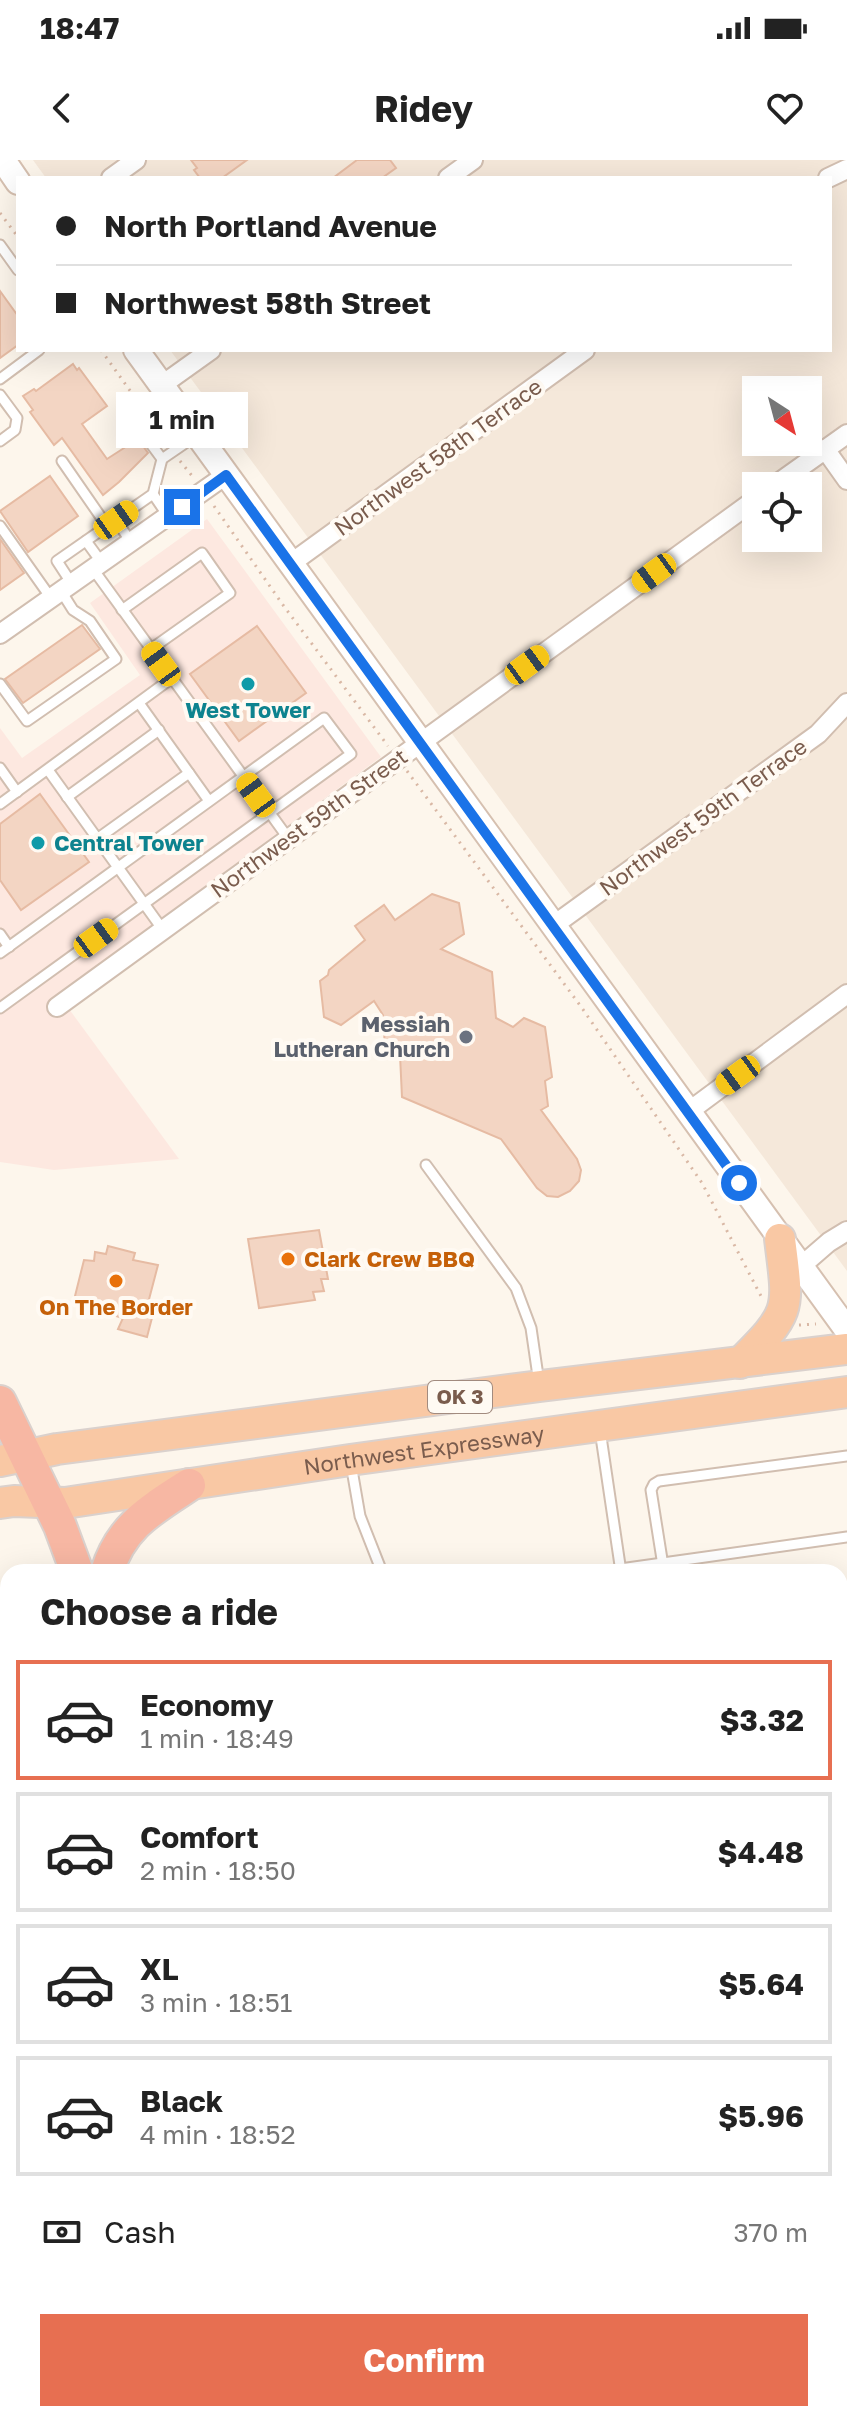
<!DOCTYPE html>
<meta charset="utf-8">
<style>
body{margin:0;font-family:"Golos Text",sans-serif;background:#f2f2f2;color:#222;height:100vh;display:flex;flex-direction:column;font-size:30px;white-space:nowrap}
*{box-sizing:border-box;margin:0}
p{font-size:26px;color:#767676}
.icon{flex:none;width:44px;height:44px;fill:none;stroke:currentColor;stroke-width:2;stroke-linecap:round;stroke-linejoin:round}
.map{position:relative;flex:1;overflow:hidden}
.details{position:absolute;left:0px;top:1404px;width:848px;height:858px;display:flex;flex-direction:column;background:#fff;border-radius:24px 24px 0 0;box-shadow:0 8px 32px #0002}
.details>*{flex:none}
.banner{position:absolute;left:16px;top:16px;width:816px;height:176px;border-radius:0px;box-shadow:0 8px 32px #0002;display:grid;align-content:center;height:176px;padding:0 40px;background:#fff}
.needle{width:52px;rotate:144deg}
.controls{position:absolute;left:742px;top:216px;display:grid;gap:16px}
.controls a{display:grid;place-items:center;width:80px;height:80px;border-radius:0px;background:#fff;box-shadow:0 8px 32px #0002;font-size:40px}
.end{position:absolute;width:36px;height:36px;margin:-18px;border:10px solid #1a73e8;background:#fff;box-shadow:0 0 0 4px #fff}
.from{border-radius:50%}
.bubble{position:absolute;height:56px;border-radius:0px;background:#fff;box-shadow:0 8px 32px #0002;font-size:26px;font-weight:700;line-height:56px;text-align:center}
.car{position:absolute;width:24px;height:48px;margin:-24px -12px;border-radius:10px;box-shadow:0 0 6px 2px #0007;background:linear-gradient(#f5c518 24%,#345 0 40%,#f5c518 0 76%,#345 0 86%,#f5c518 0)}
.banner b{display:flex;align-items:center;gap:28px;height:76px;font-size:30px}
.banner b+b{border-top:2px solid #e0e0e0}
.banner i{width:20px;height:20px;background:#222}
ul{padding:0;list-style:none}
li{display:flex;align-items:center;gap:24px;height:120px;margin:0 16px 12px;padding:0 24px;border:4px solid #e0e0e0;border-radius:0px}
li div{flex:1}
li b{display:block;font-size:30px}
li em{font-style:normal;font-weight:700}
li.active{border-color:#e76f51}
li>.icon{width:72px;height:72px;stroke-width:1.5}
h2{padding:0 40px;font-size:36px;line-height:96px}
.pay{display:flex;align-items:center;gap:20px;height:88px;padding:0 40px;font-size:30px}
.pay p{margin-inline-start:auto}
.button{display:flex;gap:16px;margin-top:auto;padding:16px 40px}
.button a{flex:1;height:92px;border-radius:0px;background:#e76f51;color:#fff;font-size:32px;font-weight:700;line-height:92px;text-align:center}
.status{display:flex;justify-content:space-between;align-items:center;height:56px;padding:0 40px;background:#fff;direction:ltr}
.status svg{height:22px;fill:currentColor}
header{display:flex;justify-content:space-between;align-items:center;height:104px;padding:0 40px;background:#fff;font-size:36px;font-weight:700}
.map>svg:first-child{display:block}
</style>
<div class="status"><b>18:47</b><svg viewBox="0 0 49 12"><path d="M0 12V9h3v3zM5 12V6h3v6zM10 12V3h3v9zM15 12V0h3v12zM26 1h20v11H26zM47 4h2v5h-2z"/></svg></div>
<header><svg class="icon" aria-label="back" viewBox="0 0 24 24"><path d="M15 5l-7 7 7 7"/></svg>Ridey<svg class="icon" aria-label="heart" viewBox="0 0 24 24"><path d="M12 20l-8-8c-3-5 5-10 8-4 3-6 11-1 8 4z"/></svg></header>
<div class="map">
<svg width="847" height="2261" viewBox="0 0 847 2261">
<rect width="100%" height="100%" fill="#fdf6ec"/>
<path fill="#f5e8da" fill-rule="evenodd" d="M33,0H847V1111L170,190H830V18H46ZM756,230H808V282H756ZM756,326H808V378H756Z"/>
<path fill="#fde8e0" d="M207,359L381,597L58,834L179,999L54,1010L0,1002V568L22,598L140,515L90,443Z"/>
<g fill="#f3d5c3" stroke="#e6bba3" stroke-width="2">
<path d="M191,0H247L222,18H200L194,10L197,8Z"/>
<path d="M357,0H390L396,8L382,18H333Z"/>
<path d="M0,131L18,156V185L0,198Z"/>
<path d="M73,204L77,210L79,208L107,246L82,264L107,299L138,279L148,293L119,322L103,335L62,278L54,285L30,252L33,250L23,236L34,229L36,231Z"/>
<path d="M50,316L78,356L28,392L0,351Z"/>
<path d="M0,379L24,413L0,430Z"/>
<path d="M82,465L100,489L23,543L5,519Z"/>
<path d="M257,466L306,533L239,581L190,514Z"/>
<path d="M40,634L89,702L21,750L0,720V664Z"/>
<path d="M432,734L459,743L464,774L441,789L492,812L496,858L513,867L524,858L545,867L552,917L545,921L548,946L541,950L577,999L581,1010L579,1021L570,1031L558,1037L547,1036L537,1028L501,979L402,937L400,895L385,888L383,855L374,841L341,865L324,857L320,821L328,815L329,810L365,780L355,766L384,745L395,760Z"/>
<path d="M319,1070L328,1119H321L324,1131L313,1132L315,1140L259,1148L248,1079Z"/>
<path d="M108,1086L135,1093L133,1100L158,1105L147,1147L154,1150L147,1177L118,1169L123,1158L92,1149L75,1136L84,1100L94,1101L95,1092L106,1094Z"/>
</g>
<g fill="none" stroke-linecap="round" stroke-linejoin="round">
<defs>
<g id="service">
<path d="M0,85L18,110"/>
<path d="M0,219L39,190"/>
<path d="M0,235L17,258L15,270L0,281"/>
<path d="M162,299L197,275"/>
<path d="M62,301L107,366"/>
<path d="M153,334L168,356"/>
<path d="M116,360L131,382"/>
<path d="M0,366L51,438"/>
<path d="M86,381L102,403"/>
<path d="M93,409L288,678"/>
<path d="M72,424L57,401L153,334L162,299L137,265L171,241"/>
<path d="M122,450L202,393L230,433L151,489"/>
<path d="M0,524L27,561L116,499L90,461L73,450L61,431"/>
<path d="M139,543L209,641"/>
<path d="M0,608L17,632"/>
<path d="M48,610L163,770"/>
<path d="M67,637L159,570"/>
<path d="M0,644L172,518"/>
<path d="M97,679L189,613"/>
<path d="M0,774L9,787"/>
<path d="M0,793L324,558L351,594L0,848"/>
<path d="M426,1005L516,1128L531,1168L539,1223"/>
<path d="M600,1270L621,1412"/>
<path d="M351,1304L360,1356L382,1412"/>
<path d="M620,1409L847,1377"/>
<path d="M664,1412L651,1330L654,1324L659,1321L847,1296"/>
<path d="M840,1586L847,1585"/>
<path d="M840,1727L847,1728"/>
<path d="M814,2254L819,2261"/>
</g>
<g id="minor">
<path d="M111,18L136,0"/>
<path d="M448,18L473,0"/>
<path d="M828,18L847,9"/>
<path d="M162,225L211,190"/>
<path d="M825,289L847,320"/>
<path d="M774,326L847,274"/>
<path d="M290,404L585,190"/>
<path d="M0,474L226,315"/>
<path d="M554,765L818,574L847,543"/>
<path d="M57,847L756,339"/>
<path d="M688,952L847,834"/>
<path d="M800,1107L829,1082L847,1071"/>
<path d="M840,1627L847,1626"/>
<path d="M840,1847L847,1850"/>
<path d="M0,1906L8,1901"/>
<path d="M840,2023L847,2019"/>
<path d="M241,2254L244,2261"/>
<path d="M634,2254L637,2261"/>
</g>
<g id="secondary">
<path d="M3,0L18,22"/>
<path d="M136,190L847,1170"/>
<path d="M840,2208L847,2203"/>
<path d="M738,2261L748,2254"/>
<path d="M778,2261L780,2254"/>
</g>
<g id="trunk">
<path d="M740,1203C792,1151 789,1151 780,1079"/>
<path d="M0,1301L57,1289L540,1226L847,1189"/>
<path id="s1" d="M0,1343L14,1341L65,1343L350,1300L847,1232"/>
</g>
<g id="motorway">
<path d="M0,1242L60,1366L77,1412"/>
<path d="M107,1412C121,1366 151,1350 189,1325"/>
<path d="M0,1565L8,1576"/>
<path d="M0,1640L8,1652"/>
<path d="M0,1770L8,1776"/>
<path d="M340,2254L343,2261"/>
<path d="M388,2254L391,2261"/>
</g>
</defs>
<use href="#service" stroke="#d1beb0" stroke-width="13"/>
<use href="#minor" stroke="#d1beb0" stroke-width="22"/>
<use href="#secondary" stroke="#d6c0b0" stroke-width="28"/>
<use href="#trunk" stroke="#dad1cd" stroke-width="34"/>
<use href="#motorway" stroke="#dad1cd" stroke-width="36"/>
<g stroke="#d9b8a5" stroke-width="3" stroke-dasharray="2 6" stroke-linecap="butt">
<path d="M0,53L18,77"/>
<path d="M101,190L141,246"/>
<path d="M180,301L193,317"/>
<path d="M214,346L283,445L388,586"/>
<path d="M407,611L582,848L702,1023L762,1138"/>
<path d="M799,1165L816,1164"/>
</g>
<use href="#service" stroke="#fff" stroke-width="9"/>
<use href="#minor" stroke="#fff" stroke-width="18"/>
<use href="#secondary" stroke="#fff" stroke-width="24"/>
<use href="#trunk" stroke="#f9c8a4" stroke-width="30"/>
<use href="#motorway" stroke="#f7b7a3" stroke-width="32"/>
</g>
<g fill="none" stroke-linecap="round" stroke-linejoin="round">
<path stroke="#1a73e8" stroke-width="10" d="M182,347L226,315L739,1023"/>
</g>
<g fill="#0f9aa8" stroke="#fffaf3" stroke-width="3">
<circle cx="248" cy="524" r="8"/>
<circle cx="38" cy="683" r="8"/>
</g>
<circle fill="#6b7280" stroke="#fffaf3" stroke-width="3" cx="466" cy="877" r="8"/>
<g fill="#e8710a" stroke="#fffaf3" stroke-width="3">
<circle cx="288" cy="1099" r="8"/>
<circle cx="116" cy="1121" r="8"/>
</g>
<g text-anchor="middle" stroke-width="8" stroke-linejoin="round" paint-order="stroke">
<rect fill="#fffaf3" stroke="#a28b7f" stroke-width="2" x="428" y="1221" width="64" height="32" rx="6"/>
<g font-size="20" font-weight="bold" fill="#7a5c4d">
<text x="460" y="1244">OK 3</text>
</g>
<g font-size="22" fill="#7a5c4d" stroke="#fffaf3">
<text transform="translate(438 297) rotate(-36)" y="8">Northwest 58th Terrace</text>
<text transform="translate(703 657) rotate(-36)" y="8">Northwest 59th Terrace</text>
<text transform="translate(309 663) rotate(-36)" y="8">Northwest 59th Street</text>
<text dy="8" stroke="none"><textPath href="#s1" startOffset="428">Northwest Expressway</textPath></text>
</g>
<g font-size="22" font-weight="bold" fill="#0d838f" stroke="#fffaf3">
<text x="248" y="558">West Tower</text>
<text x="54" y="691" text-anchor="start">Central Tower</text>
</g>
<g font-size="22" font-weight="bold" fill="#5b616d" stroke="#fffaf3" text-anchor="end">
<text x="450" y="872">Messiah<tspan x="450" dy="25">Lutheran Church</tspan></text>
</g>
<g font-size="22" font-weight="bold" fill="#c56008" stroke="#fffaf3" text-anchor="start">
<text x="304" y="1107">Clark Crew BBQ</text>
<text x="116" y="1155" text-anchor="middle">On The Border</text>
</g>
</g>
</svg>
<div class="controls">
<a><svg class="needle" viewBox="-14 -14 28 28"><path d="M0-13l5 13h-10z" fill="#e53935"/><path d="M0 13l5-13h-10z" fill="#767676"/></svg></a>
<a><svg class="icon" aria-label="locate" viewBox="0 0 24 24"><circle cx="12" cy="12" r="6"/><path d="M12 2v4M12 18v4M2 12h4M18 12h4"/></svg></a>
</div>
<i class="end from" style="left:739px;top:1023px"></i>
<i class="end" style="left:182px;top:347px"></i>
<div class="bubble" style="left:116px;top:232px;width:132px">1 min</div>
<i class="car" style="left:116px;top:360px;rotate:55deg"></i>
<i class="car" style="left:654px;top:413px;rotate:234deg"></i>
<i class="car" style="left:161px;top:504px;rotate:324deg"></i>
<i class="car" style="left:527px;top:505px;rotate:54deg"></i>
<i class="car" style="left:256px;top:635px;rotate:324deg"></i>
<i class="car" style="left:96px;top:778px;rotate:54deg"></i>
<i class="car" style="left:738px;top:915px;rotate:234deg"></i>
<div class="banner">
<b><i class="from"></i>North Portland Avenue</b>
<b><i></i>Northwest 58th Street</b>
</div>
<section class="details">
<h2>Choose a ride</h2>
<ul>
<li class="active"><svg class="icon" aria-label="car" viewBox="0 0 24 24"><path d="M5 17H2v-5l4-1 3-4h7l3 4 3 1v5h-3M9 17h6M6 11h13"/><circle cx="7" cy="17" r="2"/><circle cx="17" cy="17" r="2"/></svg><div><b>Economy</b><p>1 min · 18:49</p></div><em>$3.32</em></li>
<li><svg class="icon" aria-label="car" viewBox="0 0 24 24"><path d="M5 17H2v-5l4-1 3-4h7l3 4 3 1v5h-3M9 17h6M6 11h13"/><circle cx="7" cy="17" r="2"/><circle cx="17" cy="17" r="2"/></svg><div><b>Comfort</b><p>2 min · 18:50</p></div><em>$4.48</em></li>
<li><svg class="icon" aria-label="car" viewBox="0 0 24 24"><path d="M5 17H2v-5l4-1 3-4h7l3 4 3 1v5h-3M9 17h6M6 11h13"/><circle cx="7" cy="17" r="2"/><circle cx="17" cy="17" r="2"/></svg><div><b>XL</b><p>3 min · 18:51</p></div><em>$5.64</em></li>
<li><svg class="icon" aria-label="car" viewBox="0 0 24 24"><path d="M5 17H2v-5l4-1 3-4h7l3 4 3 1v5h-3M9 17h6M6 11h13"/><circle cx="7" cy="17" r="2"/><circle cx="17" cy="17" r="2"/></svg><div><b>Black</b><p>4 min · 18:52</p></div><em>$5.96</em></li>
</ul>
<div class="pay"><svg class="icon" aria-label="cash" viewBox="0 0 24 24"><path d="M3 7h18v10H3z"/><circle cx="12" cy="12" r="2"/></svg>Cash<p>370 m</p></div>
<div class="button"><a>Confirm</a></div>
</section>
</div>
